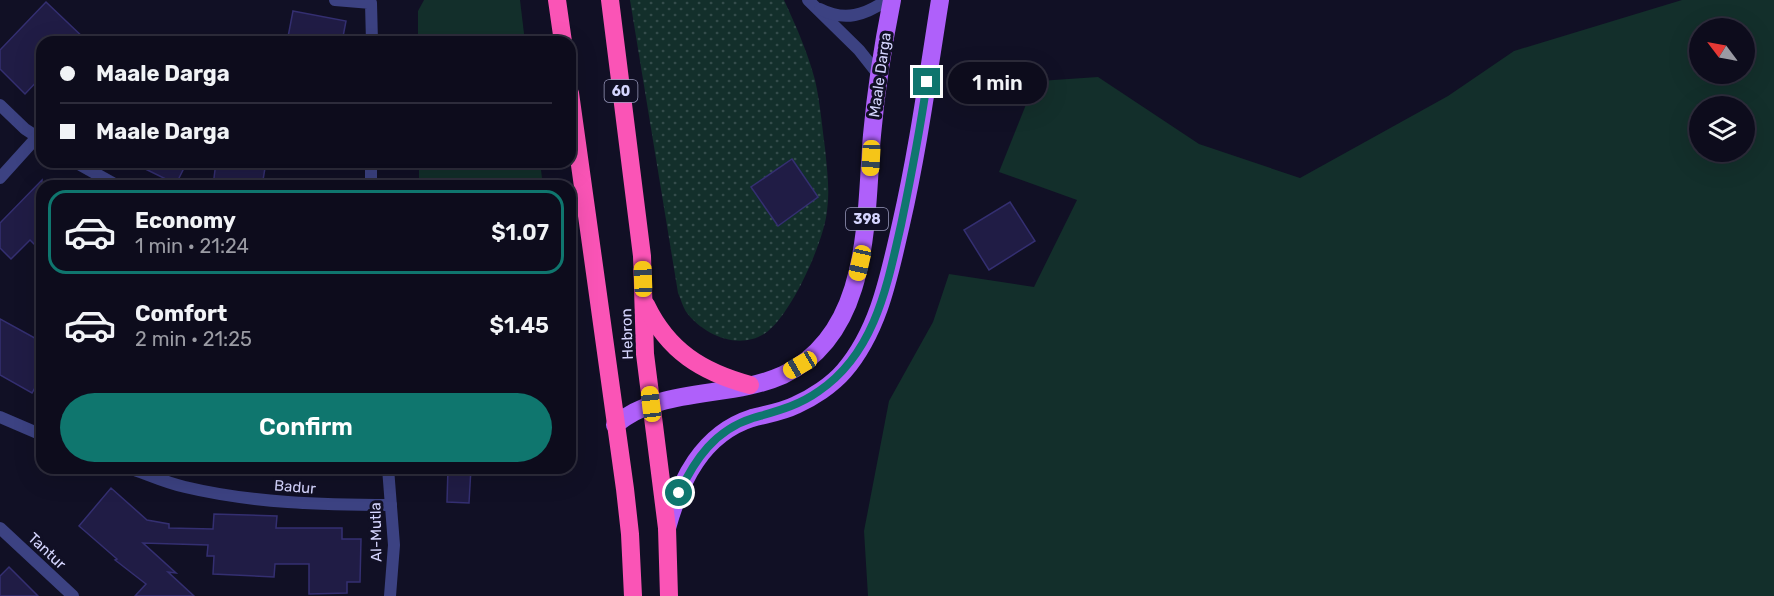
<!DOCTYPE html>
<meta charset="utf-8">
<style>
body{margin:0;font-family:Rubik,sans-serif;background:#161525;color:#f1f3f6;height:100vh;display:flex;flex-direction:column;font-size:22px;white-space:nowrap}
*{box-sizing:border-box;margin:0}
p{font-size:20px;color:#9a9ba3}
.icon{flex:none;width:33px;height:33px;fill:none;stroke:currentColor;stroke-width:2;stroke-linecap:round;stroke-linejoin:round}
.map{position:relative;flex:1;overflow:hidden}
.details{position:absolute;left:36px;top:180px;width:540px;height:294px;display:flex;flex-direction:column;background:#0d0c1c;border-radius:18px;box-shadow:0 6px 24px #0002,0 0 0 2px #2d2c3b}
.details>*{flex:none}
.guide{position:absolute;left:36px;top:36px;width:540px;height:132px;border-radius:18px;box-shadow:0 6px 24px #0002,0 0 0 2px #2d2c3b;display:grid;align-content:center;height:132px;padding:0 24px;background:#0d0c1c}
.needle{width:39px;rotate:302deg}
.buttons{position:absolute;left:1689px;top:18px;display:grid;gap:12px}
.buttons a{display:grid;place-items:center;width:66px;height:66px;border-radius:50%;background:#0d0c1c;box-shadow:0 6px 24px #0002,0 0 0 2px #2d2c3b;font-size:30px}
.end{position:absolute;width:27px;height:27px;margin:-14px;border:8px solid #0f766e;background:#fff;box-shadow:0 0 0 3px #fff}
.from{border-radius:50%}
.bubble{position:absolute;height:42px;border-radius:21px;background:#0d0c1c;box-shadow:0 6px 24px #0002,0 0 0 2px #2d2c3b;font-size:20px;font-weight:600;line-height:42px;text-align:center}
.car{position:absolute;width:18px;height:36px;margin:-18px -9px;border-radius:8px;box-shadow:0 0 4px 2px #0007;background:linear-gradient(#f5c518 24%,#345 0 40%,#f5c518 0 76%,#345 0 86%,#f5c518 0)}
.guide b{display:flex;align-items:center;gap:21px;height:57px;font-size:22px}
.guide b+b{border-top:2px solid #2d2c3b}
.guide i{width:15px;height:15px;background:#f1f3f6}
ul{padding:10px 0 0;list-style:none}
li{display:flex;align-items:center;gap:18px;height:84px;margin:0 12px 9px;padding:0 12px;border:3px solid transparent;border-radius:18px}
li div{flex:1}
li b{display:block;font-size:22px}
li em{font-style:normal;font-weight:600}
li.on{border-color:#0f766e}
li>.icon{width:54px;height:54px;stroke-width:1.5}
.primary-button{display:flex;gap:12px;margin-top:auto;padding:12px 24px}
.primary-button a{flex:1;height:69px;border-radius:36px;background:#0f766e;color:#fff;font-size:24px;font-weight:600;line-height:69px;text-align:center}
.map>svg:first-child{display:block}
</style>
<div class="map">
<svg width="1774" height="596" viewBox="0 0 1774 596">
<defs>
<pattern id="park-dots" width="8" height="8" patternUnits="userSpaceOnUse" patternTransform="scale(1.5)"><rect width="8" height="8" fill="#132f2b"/><path d="M2 2h.1M6 6h.1" fill="none" stroke="#344c4b" stroke-width="1.8" stroke-linecap="round"/></pattern>
</defs>
<rect width="100%" height="100%" fill="#111025"/>
<g fill="#132f2b" fill-rule="evenodd">
<path d="M424,0H520L525,42H418V11Z"/>
<path d="M1682,0H1774V596H868L864,531L889,401L933,322L949,274L1034,287L1077,200L999,172L1029,97L1039,81L1098,77L1199,144L1300,178L1448,96L1514,51ZM1744,28V74H1700V28ZM1700,106H1744V152H1700Z"/>
<path d="M419,162H540L543,186H419Z"/>
</g>
<path fill="url(#park-dots)" d="M630,0H784C796,26 808,53 815,80C820,102 822,126 825,148C827,169 830,190 827,211C824,242 790,318 764,334C738,350 704,335 687,313C683,308 681,299 678,293Z"/>
<g fill="#201c45" stroke="#342f71" stroke-width="1.5">
<path d="M46,2L88,42H42V76L25,94L0,69V50Z"/>
<path d="M293,11L346,21L342,42H287Z"/>
<path d="M792,159L818,197L778,226L751,187Z"/>
<path d="M131,162H187L176,184Z"/>
<path d="M216,162H266L262,186H213Z"/>
<path d="M42,180V252L30,240L11,259L0,248V223Z"/>
<path d="M1010,202L1035,241L989,270L964,230Z"/>
<path d="M0,319L42,342V375L32,393L0,375Z"/>
<path d="M448,468H471L469,503L447,502Z"/>
<path d="M111,488L147,520L169,524V528L213,529L214,514L277,516L276,528H342V539H361L360,582H347V593L309,594V564H275L274,577L213,574L214,556H207L208,545L143,543L176,573L168,572L194,596H135L146,584L115,560L117,559L79,526Z"/>
<path d="M9,567L38,596H0V576Z"/>
</g>
<g fill="none" stroke-linecap="round" stroke-linejoin="round">
<g stroke="#3c4282" stroke-width="12">
<path d="M335,0L371,3L372,42"/>
<path d="M808,0L859,50L878,74"/>
<path d="M820,9C845,22 865,15 887,0"/>
<path d="M0,105L25,129L42,140"/>
<path d="M75,162L118,186"/>
<path d="M0,178L37,137"/>
<path d="M371,186V162"/>
<path d="M0,417L42,435"/>
<path d="M129,468C147,474 166,483 185,487C252,503 323,505 391,505"/>
<path d="M388,468L394,545L390,596"/>
<path d="M0,528L73,596"/>
</g>
<g stroke="#af60fa" stroke-width="18">
<path d="M615,425C661,386 730,399 783,375C872,333 865,216 872,135C876,90 883,45 892,0"/>
<path d="M667,528C680,481 702,434 752,418C767,414 782,412 796,405C812,398 832,385 844,371C879,330 889,276 901,224C918,150 928,75 940,0"/>
</g>
<g stroke="#fa54b6" stroke-width="18">
<path d="M557,0L563,42"/>
<path d="M610,0L642,256L645,354L667,528L669,596"/>
<path d="M570,93L625,489L630,534L633,596"/>
<path d="M646,305C668,351 702,372 750,385"/>
</g>
</g>
<g fill="none" stroke-linecap="round" stroke-linejoin="round">
<path stroke="#0f766e" stroke-width="8" d="M679,493C695,459 715,430 753,418C777,411 798,406 819,391C875,353 887,286 901,225C911,177 920,130 927,82"/>
</g>
<g text-anchor="middle" stroke-width="6" stroke-linejoin="round" paint-order="stroke">
<g fill="#111025" stroke="#9a9abd" stroke-width="1.5">
<rect x="604.5" y="80" width="33" height="22" rx="4.5"/>
<rect x="846" y="208" width="42" height="22" rx="4.5"/>
</g>
<g font-size="14" font-weight="bold" fill="#d5d5fe">
<text x="621" y="96">60</text>
<text x="867" y="224">398</text>
</g>
<g font-size="15" fill="#d5d5fe" stroke="#111025">
<text transform="translate(880 75) rotate(-82)" y="5">Maale Darga</text>
<text transform="translate(627 334) rotate(-92)" y="5">Hebron</text>
<text transform="translate(295 487) rotate(5)" y="5">Badur</text>
<text transform="translate(376 532) rotate(-91)" y="5">Al-Mutla</text>
<text transform="translate(47 551) rotate(43)" y="5">Tantur</text>
</g>
</g>
</svg>
<div class="buttons">
<a><svg class="needle" viewBox="-14 -14 28 28"><path d="M0-13l5 13h-10z" fill="#e53935"/><path d="M0 13l5-13h-10z" fill="#9a9ba3"/></svg></a>
<a><svg class="icon" aria-label="layers" viewBox="0 0 24 24"><path d="M12 4l9 5-9 5-9-5zM3 14l9 5 9-5"/></svg></a>
</div>
<i class="end from" style="left:679px;top:493px"></i>
<i class="end" style="left:927px;top:82px"></i>
<div class="bubble" style="left:948px;top:62px;width:99px">1 min</div>
<i class="car" style="left:871px;top:158px;rotate:183deg"></i>
<i class="car" style="left:860px;top:263px;rotate:193deg"></i>
<i class="car" style="left:643px;top:279px;rotate:358deg"></i>
<i class="car" style="left:800px;top:365px;rotate:240deg"></i>
<i class="car" style="left:651px;top:404px;rotate:353deg"></i>
<div class="guide">
<b><i class="from"></i>Maale Darga</b>
<b><i></i>Maale Darga</b>
</div>
<section class="details">
<ul>
<li class="on"><svg class="icon" aria-label="car" viewBox="0 0 24 24"><path d="M5 17H2v-5l4-1 3-4h7l3 4 3 1v5h-3M9 17h6M6 11h13"/><circle cx="7" cy="17" r="2"/><circle cx="17" cy="17" r="2"/></svg><div><b>Economy</b><p>1 min · 21:24</p></div><em>$1.07</em></li>
<li><svg class="icon" aria-label="car" viewBox="0 0 24 24"><path d="M5 17H2v-5l4-1 3-4h7l3 4 3 1v5h-3M9 17h6M6 11h13"/><circle cx="7" cy="17" r="2"/><circle cx="17" cy="17" r="2"/></svg><div><b>Comfort</b><p>2 min · 21:25</p></div><em>$1.45</em></li>
</ul>
<div class="primary-button"><a>Confirm</a></div>
</section>
</div>
